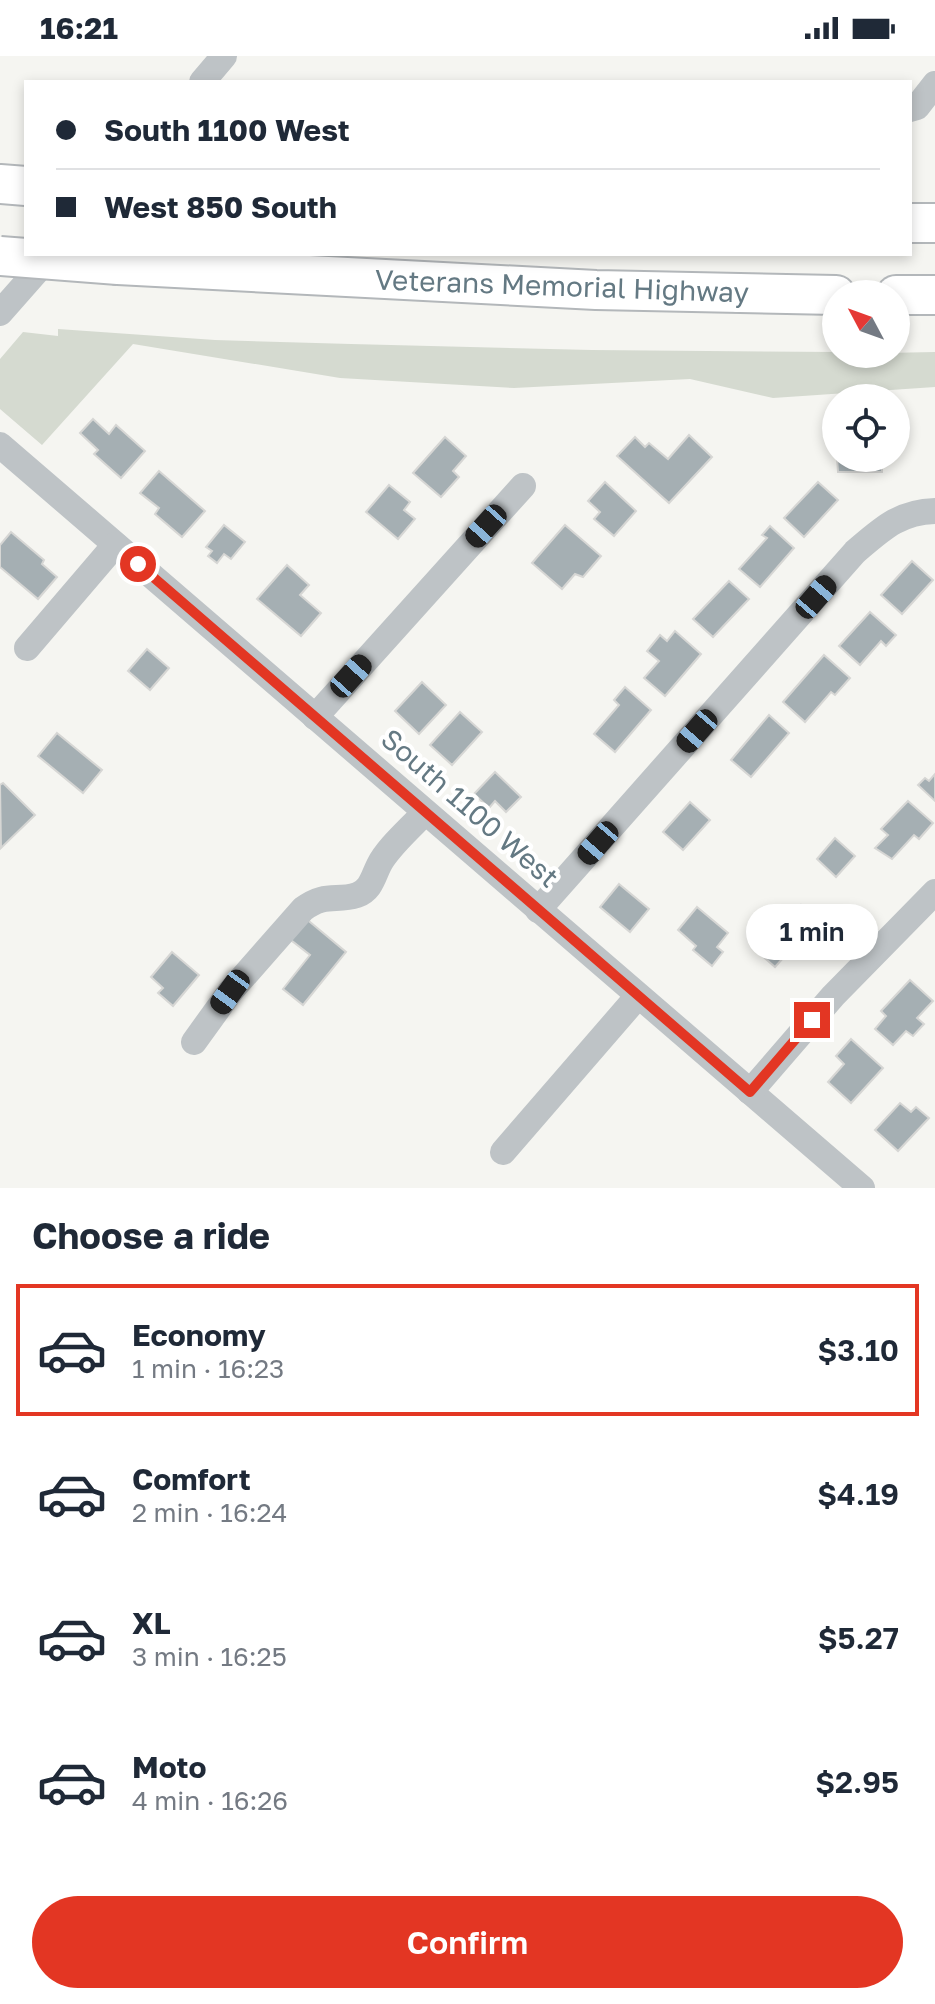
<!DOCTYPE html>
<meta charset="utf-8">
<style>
body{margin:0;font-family:"Golos Text",sans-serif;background:#f2f2f3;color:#1f2937;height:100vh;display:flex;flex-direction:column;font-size:30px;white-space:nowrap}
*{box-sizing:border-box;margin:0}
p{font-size:26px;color:#747a83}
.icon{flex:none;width:44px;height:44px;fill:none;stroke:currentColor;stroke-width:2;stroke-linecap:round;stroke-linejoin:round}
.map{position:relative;height:1132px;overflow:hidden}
.side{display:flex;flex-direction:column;background:#fff;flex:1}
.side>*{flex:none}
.guide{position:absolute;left:24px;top:24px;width:888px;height:176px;border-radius:0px;box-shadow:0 4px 12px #0003;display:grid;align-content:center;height:176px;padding:0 32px;background:#fff}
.needle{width:52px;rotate:311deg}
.controls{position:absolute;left:822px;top:224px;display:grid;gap:16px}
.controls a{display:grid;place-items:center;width:88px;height:88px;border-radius:50%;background:#fff;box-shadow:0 4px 12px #0003;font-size:40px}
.end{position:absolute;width:36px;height:36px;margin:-18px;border:10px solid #e33623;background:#fff;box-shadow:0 0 0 4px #fff}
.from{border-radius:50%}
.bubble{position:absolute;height:56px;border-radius:28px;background:#fff;box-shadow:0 4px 12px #0003;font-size:26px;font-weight:600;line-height:56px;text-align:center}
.car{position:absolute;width:24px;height:48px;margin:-24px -12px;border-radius:10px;box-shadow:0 0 6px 2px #0007;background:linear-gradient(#222 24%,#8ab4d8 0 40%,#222 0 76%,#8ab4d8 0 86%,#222 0)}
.guide b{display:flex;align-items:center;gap:28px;height:76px;font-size:30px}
.guide b+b{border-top:2px solid #e0e1e3}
.guide i{width:20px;height:20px;background:#1f2937}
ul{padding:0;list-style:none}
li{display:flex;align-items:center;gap:24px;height:132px;margin:0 16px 12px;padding:0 16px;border:4px solid transparent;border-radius:0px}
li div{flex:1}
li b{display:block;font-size:30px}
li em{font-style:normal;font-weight:600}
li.current{border-color:#e33623}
li>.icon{width:72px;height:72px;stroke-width:1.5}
h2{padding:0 32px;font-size:36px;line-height:96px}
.action{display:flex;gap:16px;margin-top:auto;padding:16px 32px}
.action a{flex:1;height:92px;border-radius:48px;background:#e33623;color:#fff;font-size:32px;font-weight:600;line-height:92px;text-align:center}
.status{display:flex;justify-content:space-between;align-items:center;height:56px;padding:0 40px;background:#fff;direction:ltr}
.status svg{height:22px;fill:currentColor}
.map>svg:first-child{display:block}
</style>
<div class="status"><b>16:21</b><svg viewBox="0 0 49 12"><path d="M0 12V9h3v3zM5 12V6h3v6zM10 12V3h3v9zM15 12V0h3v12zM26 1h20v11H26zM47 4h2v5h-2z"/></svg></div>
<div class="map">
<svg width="935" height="1132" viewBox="0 0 935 1132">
<rect width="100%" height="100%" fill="#f5f5f1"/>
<path fill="#d5dad0" d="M58,273L215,284L351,288L592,294L836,296V298L935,296V331L773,342L690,323L514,332L340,322L133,288L42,389L0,353V303L23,276L58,280Z"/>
<g fill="#a5afb3" stroke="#d6d6d4" stroke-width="2">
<path d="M93,363L109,378L116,369L145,395L121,422L94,398L98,394L80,377Z"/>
<path d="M689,379L712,401L669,447L617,400L635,381L645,391L649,387L668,403Z"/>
<path d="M445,381L466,400L453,415L459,421L441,441L413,417Z"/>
<path d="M837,402H882V416H838Z"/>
<path d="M159,415L205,455L182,481L155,458L159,452L140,437Z"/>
<path d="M605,426L636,455L614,480L594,463L600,456L588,445Z"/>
<path d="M818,426L838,444L804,481L784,462Z"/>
<path d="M389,429L410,446L404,454L415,463L398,483L366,456Z"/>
<path d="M224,469L245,486L231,503L224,498L217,507L208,500L212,495L206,491Z"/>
<path d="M565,469L601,500L583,521L575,518L562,533L532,507Z"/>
<path d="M770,470L794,492L760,531L739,513L767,482L762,479Z"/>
<path d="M11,476L44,504L42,508L57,521L38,543L0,511V489Z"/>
<path d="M912,505L933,524L902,558L881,539Z"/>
<path d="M287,509L309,529L300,539L321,557L301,580L257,543Z"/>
<path d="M729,525L749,543L713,581L693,563Z"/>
<path d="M870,556L896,579L886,590L881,585L860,609L839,590Z"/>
<path d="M675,575L701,598L665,640L644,622L659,605L647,595L660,579L667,585Z"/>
<path d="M147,593L169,612L150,634L128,615Z"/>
<path d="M824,599L850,622L835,639L831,636L805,666L783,646Z"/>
<path d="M422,626L446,649L419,678L395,655Z"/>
<path d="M625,631L651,654L615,696L594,678L619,649L614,644Z"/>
<path d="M460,656L482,676L452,709L430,689Z"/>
<path d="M769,659L789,677L751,721L731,704Z"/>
<path d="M57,677L102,714L83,737L38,700Z"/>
<path d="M495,716L521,741L506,756L495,745L489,752L474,738Z"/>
<path d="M935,718V745L918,729L925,722L929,725Z"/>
<path d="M3,727L35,759L1,792L0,729Z"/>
<path d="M908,745L933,767L919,783L914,779L892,803L875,792L888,779L881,773Z"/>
<path d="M690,746L710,764L683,794L663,776Z"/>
<path d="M835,782L855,800L836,821L817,803Z"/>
<path d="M619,828L649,853L630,876L600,851Z"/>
<path d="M801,849L822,869L806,886L801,882L775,911L759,897Z"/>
<path d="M697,851L728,877L717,891L723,896L712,910L693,894L696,890L678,874Z"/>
<path d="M304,861L346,896L303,949L283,933L310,899L287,881Z"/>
<path d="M172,896L199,919L173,950L158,937L163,932L151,921Z"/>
<path d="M910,924L933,945L917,962L924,968L913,980L906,975L893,989L875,973L886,960L881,955Z"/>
<path d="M851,983L883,1012L851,1047L828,1026L844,1008L836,1000Z"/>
<path d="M900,1047L911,1056L916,1051L929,1062L898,1095L875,1074Z"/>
</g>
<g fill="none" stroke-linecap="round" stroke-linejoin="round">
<defs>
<g id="highway">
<path d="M0,128L26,130"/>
<path d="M910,167H935"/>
<path d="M118,209L596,234L836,239"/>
<path d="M896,239H935"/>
</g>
</defs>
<use href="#highway" stroke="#b3b7ba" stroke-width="42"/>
<g stroke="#bec3c6" stroke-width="26">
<path d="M202,26L224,0"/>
<path d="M910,53L917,51L935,28"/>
<path d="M0,257L52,198"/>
<path d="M0,389L862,1132"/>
<path d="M27,592L115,489"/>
<path d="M315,661L523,430"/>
<path d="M538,854L855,496C882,473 899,456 935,455"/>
<path d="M194,986L230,936L303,853C326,836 336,846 357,839C371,834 373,821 379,809C388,791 411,772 425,756"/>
<path d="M750,1036L833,940L935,836"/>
<path d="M503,1096L638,940"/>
</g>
<use href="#highway" stroke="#fff" stroke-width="38"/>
<defs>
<path id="highway-bridge" d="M0,200L118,209"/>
</defs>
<use href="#highway-bridge" stroke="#b3b7ba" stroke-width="42" stroke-linecap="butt"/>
<use href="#highway-bridge" stroke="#fff" stroke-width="38"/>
</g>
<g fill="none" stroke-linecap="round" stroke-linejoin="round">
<path stroke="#e33623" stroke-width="10" d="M138,508L750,1036L812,964"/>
</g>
<g text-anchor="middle" stroke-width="8" stroke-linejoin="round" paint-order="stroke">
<g font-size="28" fill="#647983" stroke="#fff">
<text transform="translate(562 230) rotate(2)" y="10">Veterans Memorial Highway</text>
<text transform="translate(470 752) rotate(41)" y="10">South 1100 West</text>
</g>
</g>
</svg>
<div class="controls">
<a><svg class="needle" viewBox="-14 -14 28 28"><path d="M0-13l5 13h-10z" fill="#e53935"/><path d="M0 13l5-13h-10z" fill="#747a83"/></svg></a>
<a><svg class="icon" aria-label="locate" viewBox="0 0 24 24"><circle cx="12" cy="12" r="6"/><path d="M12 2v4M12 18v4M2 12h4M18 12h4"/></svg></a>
</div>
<i class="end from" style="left:138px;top:508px"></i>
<i class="end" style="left:812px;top:964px"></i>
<div class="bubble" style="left:746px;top:848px;width:132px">1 min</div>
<i class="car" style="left:486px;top:470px;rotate:222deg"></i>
<i class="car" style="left:816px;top:541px;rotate:41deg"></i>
<i class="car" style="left:351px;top:620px;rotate:42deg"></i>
<i class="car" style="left:697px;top:675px;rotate:221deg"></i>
<i class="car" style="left:598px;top:787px;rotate:221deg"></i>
<i class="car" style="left:230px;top:936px;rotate:216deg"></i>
<div class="guide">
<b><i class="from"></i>South 1100 West</b>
<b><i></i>West 850 South</b>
</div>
</div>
<section class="side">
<h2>Choose a ride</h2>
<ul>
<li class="current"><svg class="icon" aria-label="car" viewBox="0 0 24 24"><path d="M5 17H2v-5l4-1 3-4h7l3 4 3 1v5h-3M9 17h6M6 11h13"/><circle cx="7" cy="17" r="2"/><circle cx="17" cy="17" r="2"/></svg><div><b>Economy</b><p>1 min · 16:23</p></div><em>$3.10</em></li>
<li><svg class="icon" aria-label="car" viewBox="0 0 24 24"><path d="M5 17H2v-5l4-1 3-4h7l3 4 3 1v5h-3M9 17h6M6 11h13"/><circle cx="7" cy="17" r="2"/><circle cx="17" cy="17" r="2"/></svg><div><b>Comfort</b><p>2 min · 16:24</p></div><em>$4.19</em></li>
<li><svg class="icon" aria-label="car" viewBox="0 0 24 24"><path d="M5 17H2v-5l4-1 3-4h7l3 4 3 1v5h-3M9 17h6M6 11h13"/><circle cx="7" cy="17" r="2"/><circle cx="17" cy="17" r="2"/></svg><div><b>XL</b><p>3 min · 16:25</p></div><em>$5.27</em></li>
<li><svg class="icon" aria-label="car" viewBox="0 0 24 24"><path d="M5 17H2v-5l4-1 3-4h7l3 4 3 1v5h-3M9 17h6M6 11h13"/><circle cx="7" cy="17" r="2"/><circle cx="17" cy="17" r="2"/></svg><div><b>Moto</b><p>4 min · 16:26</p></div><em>$2.95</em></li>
</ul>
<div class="action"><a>Confirm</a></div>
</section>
